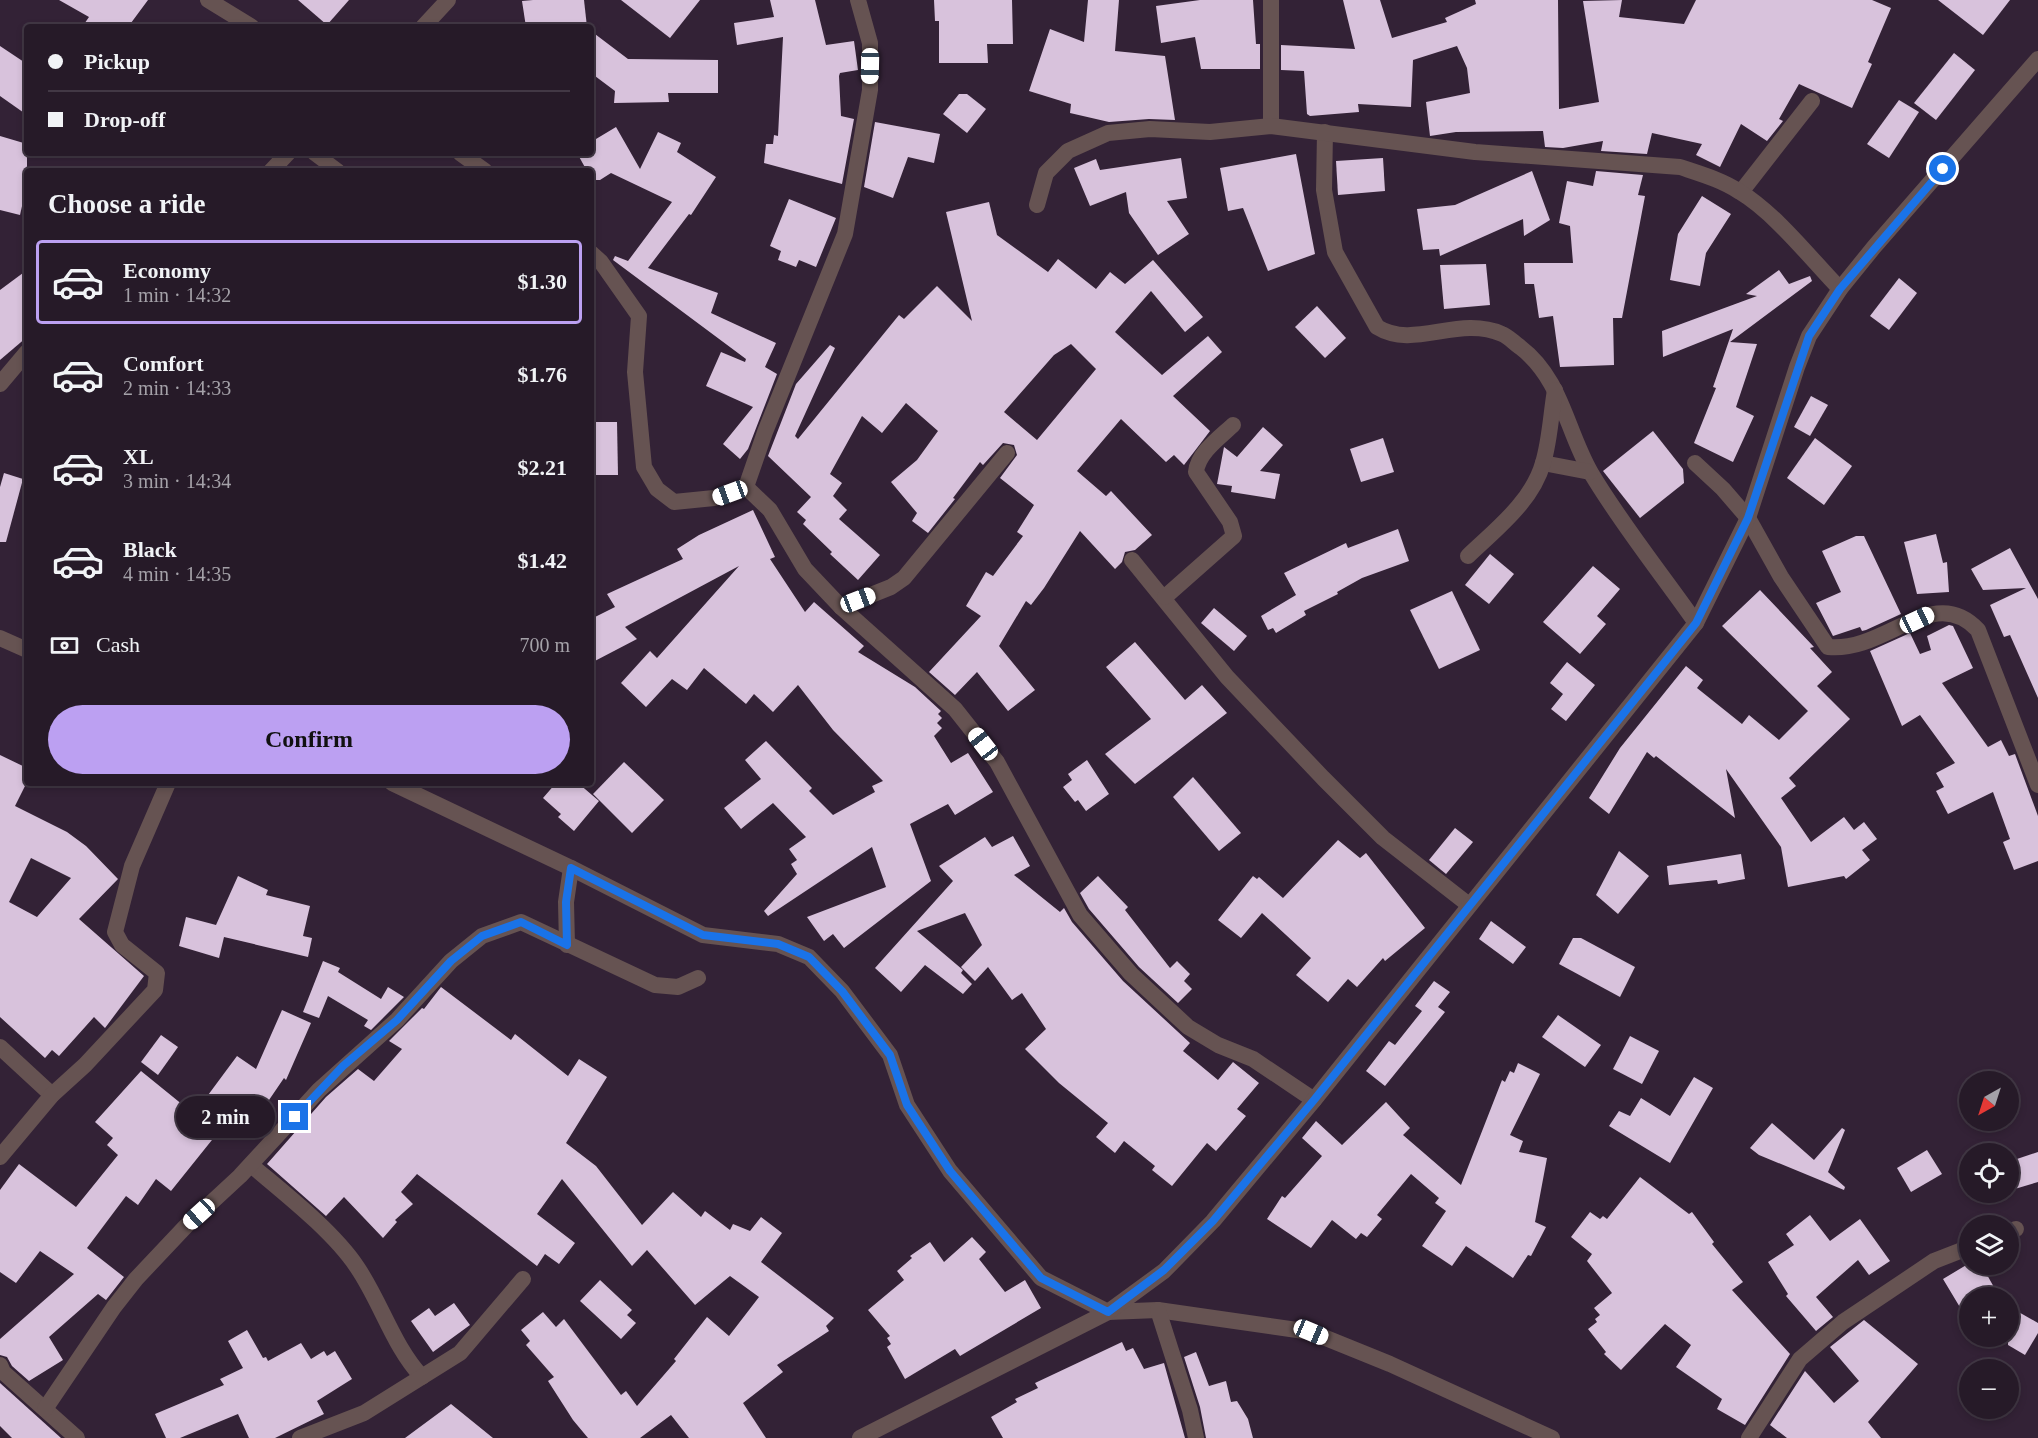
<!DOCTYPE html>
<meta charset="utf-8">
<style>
body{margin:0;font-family:Georgia,serif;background:#322734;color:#f1f3f6;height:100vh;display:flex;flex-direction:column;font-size:22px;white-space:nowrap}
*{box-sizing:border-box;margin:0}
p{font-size:20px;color:#a4a1a8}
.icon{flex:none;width:33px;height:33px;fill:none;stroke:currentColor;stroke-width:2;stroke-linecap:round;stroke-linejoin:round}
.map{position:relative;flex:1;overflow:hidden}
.side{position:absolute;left:24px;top:168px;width:570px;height:618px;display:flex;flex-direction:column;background:#261a28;border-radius:6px;box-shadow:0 3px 9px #0003,0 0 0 2px #423845}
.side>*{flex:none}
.guide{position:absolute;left:24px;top:24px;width:570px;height:132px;border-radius:6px;box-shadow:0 3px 9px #0003,0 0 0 2px #423845;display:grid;align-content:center;height:132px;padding:0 24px;background:#261a28}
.needle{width:39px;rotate:219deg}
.fabs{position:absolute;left:1959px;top:1071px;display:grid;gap:12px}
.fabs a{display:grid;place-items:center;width:60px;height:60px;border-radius:50%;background:#261a28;box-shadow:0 3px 9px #0003,0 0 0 2px #423845;font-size:30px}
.end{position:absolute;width:27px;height:27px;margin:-14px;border:8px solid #1a73e8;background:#fff;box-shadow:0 0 0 3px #fff}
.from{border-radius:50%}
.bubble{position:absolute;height:42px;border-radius:21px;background:#261a28;box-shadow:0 3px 9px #0003,0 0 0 2px #423845;font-size:20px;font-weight:700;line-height:42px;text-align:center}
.car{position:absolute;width:18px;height:36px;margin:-18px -9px;border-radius:8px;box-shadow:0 0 4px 2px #0007;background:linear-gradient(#fff 24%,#345 0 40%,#fff 0 76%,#345 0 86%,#fff 0)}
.guide b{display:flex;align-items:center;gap:21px;height:57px;font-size:22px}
.guide b+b{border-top:2px solid #423845}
.guide i{width:15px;height:15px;background:#f1f3f6}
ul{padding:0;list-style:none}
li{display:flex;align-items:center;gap:18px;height:84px;margin:0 12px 9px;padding:0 12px;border:3px solid transparent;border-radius:6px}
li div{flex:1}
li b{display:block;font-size:22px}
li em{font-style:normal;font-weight:700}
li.on{border-color:#bca0f2}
li>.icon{width:54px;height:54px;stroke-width:1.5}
h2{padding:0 24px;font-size:27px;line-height:72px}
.pay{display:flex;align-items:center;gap:15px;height:66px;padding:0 24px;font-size:22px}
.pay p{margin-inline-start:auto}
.button{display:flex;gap:12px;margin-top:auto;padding:12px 24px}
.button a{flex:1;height:69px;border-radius:36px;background:#bca0f2;color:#111;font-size:24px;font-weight:700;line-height:69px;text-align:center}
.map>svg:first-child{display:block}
</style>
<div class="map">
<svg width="2038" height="1438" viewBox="0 0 2038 1438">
<rect width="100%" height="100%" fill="#332236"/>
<g fill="#d8c2dc" fill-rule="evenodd">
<path d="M59,0H148L128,27H82L89,17Z"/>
<path d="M298,0H349L327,25Z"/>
<path d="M533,0H584L587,27H526L522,1Z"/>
<path d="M621,0H700L670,38Z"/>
<path d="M770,0H815L826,45L854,41L858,70L840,73L839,76L841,116L854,119L842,184L764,163L766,144H773L774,135L778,136L783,37L737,45L734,23L774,17Z"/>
<path d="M934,0H1012L1013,44H987L988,63H939V21H935Z"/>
<path d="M1088,0H1119L1115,51L1165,56L1175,120L1149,119L1109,122L1070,113L1071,104L1029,91L1050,29L1084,42Z"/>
<path d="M1200,0H1253L1256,44H1260V69H1201L1195,37L1161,43L1156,6Z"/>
<path d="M1343,0H1380L1392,38L1447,22L1445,18L1476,4L1475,0H1558L1559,109L1599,102L1583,1L1622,0L1619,17L1684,24L1696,0H1872L1891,8L1868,62L1872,64L1852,108L1799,84L1779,119L1783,121L1767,141L1741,124L1720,167L1696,155L1702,144L1652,133L1647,154L1601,151L1603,141L1563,148L1545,147L1543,131L1456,132L1430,136L1426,102L1470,93L1467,68L1457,46L1413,60L1411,107L1358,104L1359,112L1310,116L1307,114L1304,71L1281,70V45L1355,49Z"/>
<path d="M1938,0H2010L1983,35Z"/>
<path d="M591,31L628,59L718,60V93H668L669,102L614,103L615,91L591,73Z"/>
<path d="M0,46L27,64V115L0,96Z"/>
<path d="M1954,53L1975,70L1936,120L1914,103Z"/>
<path d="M959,94H967L986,109L967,133L943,114Z"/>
<path d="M1899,100L1919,112L1889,158L1867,144Z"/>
<path d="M875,122L940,134L934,163L908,157L893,198L864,187Z"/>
<path d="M616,127L640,169L658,132L681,143L677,152L716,177L691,215L689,214L648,268L718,293L711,313L776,343L765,367L777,374L748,449L740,459L723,444L753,407L706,386L721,352L745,362L746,359L613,260L615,256L628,261L672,202L611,173L600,180H593L591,171H587L577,153H591V142Z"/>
<path d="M0,136L27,144V184L20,215L0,210Z"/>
<path d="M1296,154L1315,254L1268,271L1243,208L1228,211L1220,168Z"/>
<path d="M1181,158L1187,198L1167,201L1189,234L1158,255L1129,213L1126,192L1090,206L1074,168L1096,159L1100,170Z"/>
<path d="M1383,158L1385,191L1338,195L1336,161Z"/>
<path d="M1532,171L1550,220L1524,236L1523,219L1440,256L1439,249L1423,250L1417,209L1455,205Z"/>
<path d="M1596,171L1643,175L1638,195L1645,196L1622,318H1613L1614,365L1560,367L1553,316L1539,318L1534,284H1525L1524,263H1573L1570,226L1559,223L1567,181L1593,186Z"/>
<path d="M1702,196L1731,214L1706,253L1700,286L1670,280L1678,234Z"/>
<path d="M789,199L836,218L816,267L799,260L796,267L778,260L781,251L770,246Z"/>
<path d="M989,202L997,235L1048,272L1058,259L1096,289L1110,272L1125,284L1153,260L1203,317L1185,332L1151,291L1115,332L1162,375L1208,336L1222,352L1173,396L1210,431L1184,465L1174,455L1166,462L1121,419L1077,471L1106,496L1111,491L1152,535L1135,550L1125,552L1122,562L1115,569L1080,531L1044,588L1031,605L1026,601L999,646L1035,690L1008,711L977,672L955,695L929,672L981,616L966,606L986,572L993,576L1023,536L1017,532L1034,505L1000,478L1017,455L1014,445L1003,443L983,465L980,462L953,498L955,499L928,533L912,521L917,513L891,482L917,460L938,431L906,403L882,433L862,416L830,474L842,483L833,496L847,510L839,519L880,555L858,580L830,554L832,552L803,524L806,520L797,512L811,497L768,456L796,384L830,345L835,348L795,436L798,439L899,315L904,319L937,286L972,321L946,212ZM1071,344L1096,369L1037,440L1004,412L1054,355Z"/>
<path d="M1486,264L1490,305L1444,309L1440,265Z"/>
<path d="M27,270V337L0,360V290Z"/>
<path d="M1779,270L1789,284L1810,276L1812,281L1730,342L1757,344L1736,407L1754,416L1733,462L1694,443L1716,388L1713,387L1733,329L1663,357L1662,331L1757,296L1746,294Z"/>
<path d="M1899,278L1917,293L1889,330L1870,316Z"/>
<path d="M1317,306L1346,338L1325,358L1295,327Z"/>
<path d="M1811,396L1828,405L1810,436L1794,427Z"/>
<path d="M591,422H617L618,475H591Z"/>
<path d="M1263,427L1283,445L1260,471L1280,474L1275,499L1231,492L1232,486L1217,484L1224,447L1237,457Z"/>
<path d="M1653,431L1683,469L1684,483L1640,518L1603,471Z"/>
<path d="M1383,438L1394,472L1361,482L1350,449Z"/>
<path d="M1815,438L1852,466L1824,505L1787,478Z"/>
<path d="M4,473L23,479L6,542H0V487Z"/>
<path d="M753,510L775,557L770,559L805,612L814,602L864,646L858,652L915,687L941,711L938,714L942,718L937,723L942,728L934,736L951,763L968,753L993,792L955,815L948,804L910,824L931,881L844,948L833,934L824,941L807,917L886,887L872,847L768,916L764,911L797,874L791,864L797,860L789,849L806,837L773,803L741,829L724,808L761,779L745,760L766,741L812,788L809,791L833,815L875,792L872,786L883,781L833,730L798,685L773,712L754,694L746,704L704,668L687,690L672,679L646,707L621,683L650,651L657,658L739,566L625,627L637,639L591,663V619L615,607L607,594L683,559L677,549L699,535Z"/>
<path d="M1398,529L1409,561L1362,578L1337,592L1338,594L1304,611L1306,615L1276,633L1273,628L1268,630L1261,616L1296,595L1284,573L1346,543L1348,548Z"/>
<path d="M1936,534L1943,563L1947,562L1949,592L1917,594L1904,542Z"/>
<path d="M1856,536H1864L1901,614L1866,630L1862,631L1860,627L1833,636L1816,603L1841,592L1822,551Z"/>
<path d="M2010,548L2038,599V698L2010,635L2004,637L1990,605L2026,588L1983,590L1971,569Z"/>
<path d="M1490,554L1514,574L1489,604L1465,585Z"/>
<path d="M1593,566L1620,589L1597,616L1606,624L1580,654L1543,622Z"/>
<path d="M1760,590L1814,647L1810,648L1832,672L1817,686L1850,719L1789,778L1796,786L1781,798L1811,842L1844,817L1854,830L1864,822L1877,839L1862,850L1870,860L1846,879L1844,876L1788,887L1781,847L1726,769L1735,818L1656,756L1654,758L1647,752L1609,814L1589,798L1620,748L1686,666L1703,680L1697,688L1742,724L1749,715L1779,740L1808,711L1722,626Z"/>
<path d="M1452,591L1480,650L1439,669L1410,610Z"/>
<path d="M1214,608L1247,636L1234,651L1201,623Z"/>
<path d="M1949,625L1953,626L1973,668L1942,683L1988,747L2001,740L2009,756L2015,754L2038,816V861L2014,870L2003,842L2010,839L1993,792L1948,814L1936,791L1944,787L1936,773L1955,763L1920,715L1902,726L1870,651L1910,633L1920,654L1931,650L1927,636Z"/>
<path d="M1135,642L1185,700L1202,685L1227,713L1135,784L1105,754L1151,719L1106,667Z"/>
<path d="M1567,662L1595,685L1566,721L1551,709L1563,694L1550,683Z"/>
<path d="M0,755L27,768V782L15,806L67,832L86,846L118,879L79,919L144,976L105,1028L94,1017L59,1056L52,1050L45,1058L0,1017ZM31,858L71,878L37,917L9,902Z"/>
<path d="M1087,760L1109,794L1086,811L1078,800L1075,802L1063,787L1072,780L1068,774Z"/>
<path d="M624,762L664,800L632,833L593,794Z"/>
<path d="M1193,777L1241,833L1219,851L1173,797Z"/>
<path d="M556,783H578L599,801L574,831L558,817L561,814L543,798Z"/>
<path d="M1455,828L1473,842L1446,874L1429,860Z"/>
<path d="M1013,836L1030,866L1014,875L1060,912L1064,908L1072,922L1123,981L1190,1043L1183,1051L1218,1080L1233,1062L1259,1083L1237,1109L1246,1116L1216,1151L1207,1143L1172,1186L1152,1170L1155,1166L1124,1141L1115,1153L1096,1137L1108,1123L1059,1083L1025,1049L1046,1029L1022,993L1012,1000L988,967L975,981L961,967L982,945L965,913L917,931L963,970L961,973L972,984L963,994L925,965L901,992L875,968L953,881L939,866L985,837L992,847Z"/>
<path d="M1338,840L1360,858L1366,853L1425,928L1385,961L1383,958L1357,987L1348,979L1328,1002L1296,975L1311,958L1262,913L1241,938L1218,920L1253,876L1257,879L1259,877L1283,898Z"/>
<path d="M1619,851L1649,876L1618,914L1596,895Z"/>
<path d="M1741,854L1745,879L1718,884L1717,880L1669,885L1667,866Z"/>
<path d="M238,876L268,890L266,895L310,906L303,936L312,938L308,957L224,937L219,958L179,946L186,917L216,925Z"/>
<path d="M1098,876L1128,907L1125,910L1170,968L1177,961L1190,974L1184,981L1192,989L1178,1003L1139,967L1089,909L1080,893Z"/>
<path d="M1491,921L1526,947L1513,964L1479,939Z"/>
<path d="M1573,938H1581L1635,967L1620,997L1559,964Z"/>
<path d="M323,961L340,968L338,972L381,999L388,987L404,997L371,1030L364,1026L368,1020L328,996L319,1018L303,1012Z"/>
<path d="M1434,981L1450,992L1438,1007L1445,1012L1385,1086L1366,1071L1389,1041L1395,1045L1422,1011L1415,1006Z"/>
<path d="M441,987L511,1040L515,1034L568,1076L579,1059L607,1077L566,1143L596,1166L642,1225L673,1192L701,1217L705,1211L730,1230L733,1224L750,1231L761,1217L782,1233L761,1262L834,1318L826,1326L829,1331L777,1365L783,1372L743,1403L766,1438H689L671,1415L640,1438H588L573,1420L548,1381L554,1377L526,1345L530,1341L521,1330L543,1312L556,1327L564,1319L621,1395L626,1391L637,1406L676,1361L674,1359L707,1317L729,1336L759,1297L730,1276L695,1305L647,1250L632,1266L562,1179L537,1214L575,1243L559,1264L545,1254L537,1266L417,1174L401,1192L413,1204L395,1220L397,1222L383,1238L344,1197L326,1216L267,1164L326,1097L358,1069L374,1081L402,1049L389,1041L422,1008L424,1009Z"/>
<path d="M282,1010L311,1023L286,1080L284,1078L243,1138L224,1125L171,1191L156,1179L138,1205L126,1196L87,1248L124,1277L106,1300L98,1294L49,1337L63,1360L29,1381L12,1366L7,1357L0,1355V1339L74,1274L40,1251L16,1283L0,1272V1190L19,1164L76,1207L118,1155L107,1145L113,1138L95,1122L141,1071L194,1114L237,1056L256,1069Z"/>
<path d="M1558,1015L1601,1045L1585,1067L1542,1037Z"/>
<path d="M161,1035L178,1047L158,1075L141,1062Z"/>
<path d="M1630,1036L1659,1051L1642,1084L1613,1069Z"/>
<path d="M1518,1063L1540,1074L1510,1135L1523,1141L1519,1152L1547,1158L1535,1222L1546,1227L1531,1256L1528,1255L1513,1278L1466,1246L1452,1266L1422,1246L1446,1211L1435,1203L1439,1198L1411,1174L1377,1215L1382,1219L1367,1237L1361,1233L1356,1239L1332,1220L1311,1248L1267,1219L1282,1196L1285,1198L1322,1156L1302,1138L1316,1121L1342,1145L1386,1102L1410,1128L1403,1135L1461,1185L1502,1080L1505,1082L1510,1071L1514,1073Z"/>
<path d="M1694,1077L1713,1088L1670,1163L1609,1126L1619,1111L1630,1116L1641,1098L1670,1116Z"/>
<path d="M1772,1123L1814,1160L1842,1128L1845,1130L1828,1172L1845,1187L1844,1190L1759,1155L1750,1148Z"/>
<path d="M1927,1150L1942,1174L1911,1192L1897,1168Z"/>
<path d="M2038,1152V1182L2008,1191V1162Z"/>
<path d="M1640,1177L1689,1214L1692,1212L1714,1242L1712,1244L1743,1282L1732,1290L1790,1354L1745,1425L1717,1409L1722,1399L1676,1367L1691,1345L1665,1324L1621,1370L1604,1354L1606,1352L1588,1329L1597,1322L1595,1319L1600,1315L1594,1308L1612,1293L1587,1261L1592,1254L1571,1237L1590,1212L1600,1219L1603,1216L1607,1219Z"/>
<path d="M1810,1215L1830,1241L1860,1219L1890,1261L1869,1275L1858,1260L1816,1297L1833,1317L1816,1331L1786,1296L1788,1294L1768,1262L1794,1245L1786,1234Z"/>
<path d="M972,1237L986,1252L979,1259L1005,1292L1025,1280L1041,1308L960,1356L955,1349L905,1379L887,1347L891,1344L887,1338L890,1336L868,1310L904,1280L897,1271L912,1258L910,1256L930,1242L944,1262Z"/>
<path d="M1968,1264H1981L2000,1298H1970V1324L1943,1279Z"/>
<path d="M600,1280L632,1310L627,1315L636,1323L621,1339L580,1301Z"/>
<path d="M454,1303L470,1325L433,1352L411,1321L429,1308L435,1316Z"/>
<path d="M2008,1306L2038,1323V1333L2025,1355L2008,1345Z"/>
<path d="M1864,1320L1918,1364L1868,1422L1881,1438H1787L1770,1425L1805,1371L1834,1403L1859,1381L1830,1347Z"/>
<path d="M247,1330L263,1358L266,1357L268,1361L301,1343L311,1359L324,1351L327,1356L335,1351L352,1379L317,1401L324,1414L275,1438H249L238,1414L180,1438H166L155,1414L224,1385L220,1379L243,1368L228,1341Z"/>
<path d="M1122,1342L1126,1351L1133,1348L1144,1369L1164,1363L1185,1438H1003L991,1417L1017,1402L1015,1399L1038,1388L1035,1383Z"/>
<path d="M1196,1352L1209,1386L1226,1381L1231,1402L1237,1401L1248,1419L1253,1438H1206L1200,1407L1184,1357Z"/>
<path d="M0,1383L61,1438H12L0,1426Z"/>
<path d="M451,1404L493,1438H405Z"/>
</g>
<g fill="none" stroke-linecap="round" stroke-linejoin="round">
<path stroke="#665352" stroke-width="15" d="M314,153L338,171"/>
<g stroke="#665352" stroke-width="16">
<path d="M208,0L252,27"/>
<path d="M1271,0V126"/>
<path d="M423,27L448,0"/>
<path d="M1325,132L1324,190L1335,252L1377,327C1414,350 1458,315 1502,334C1508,336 1514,343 1520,347C1562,379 1566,430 1591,473C1622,525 1661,573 1696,623"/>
<path d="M460,153L485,171"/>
<path d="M271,171L288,153"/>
<path d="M1741,192L1812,101"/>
<path d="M1037,205L1046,173L1068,151L1108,133L1150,129L1210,132L1271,126L1475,152L1680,167C1701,174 1722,180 1740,192C1775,213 1811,259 1840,289"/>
<path d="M591,253L601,262L639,316L635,372L644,467L657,489L674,502L714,498L746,487L770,510L805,569L841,607L955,709L997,762L1080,915L1131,974L1188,1027L1218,1045L1253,1059L1314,1100"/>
<path d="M0,384L27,352"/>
<path d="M1543,463L1590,472"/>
<path d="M1695,463L1723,489L1748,518L1781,577L1828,647C1886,653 1933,582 1978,630L2038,785"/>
<path d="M746,487L765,432L845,234L870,90V43L858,0"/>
<path d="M1468,556C1495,530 1532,502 1543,463C1550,440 1551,413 1555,390"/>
<path d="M1132,560L1227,677L1323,778L1383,838L1469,905"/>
<path d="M1165,597L1234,536L1230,522L1196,472C1198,453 1219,438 1233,425"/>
<path d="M841,607L891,587L904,578L1007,453"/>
<path d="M0,638L27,650"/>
<path d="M392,783L571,868L703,935L778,944L809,957L842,991L890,1055L907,1105L950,1171L1041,1278L1108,1312L1158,1310L1311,1332L1390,1364L1552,1438"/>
<path d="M567,945L566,902L571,868"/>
<path d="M0,1047L52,1095"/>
<path d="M0,1157L52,1095L85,1065L155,990L157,973L122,945L115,932L132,866L168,783"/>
<path d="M251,1165C284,1193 333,1231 357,1267C381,1302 393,1346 422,1377"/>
<path d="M2008,1232L2016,1229"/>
<path d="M1158,1310L1190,1410L1196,1438"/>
<path d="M0,1365L3,1372L77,1438"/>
<path d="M45,1409L114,1307L136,1279L186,1226L240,1176L319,1090L397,1020L451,961L482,936L521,922L655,985L678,987L698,978"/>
<path d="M300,1438L364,1413L460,1353L523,1279"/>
<path d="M860,1438L1108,1312L1164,1271L1213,1221L1314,1100L1696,623L1748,518L1797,367L1809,336L1840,289L1874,247L2038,59"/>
<path d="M1749,1438L1800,1359L1843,1322L1934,1261L1970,1247"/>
</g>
</g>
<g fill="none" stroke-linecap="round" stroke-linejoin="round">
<path stroke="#1a73e8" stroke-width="8" d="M295,1117L343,1066L397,1020L451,961L482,936L521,922L567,945L566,902L571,868L703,935L778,944L809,957L842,991L890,1055L907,1105L950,1171L1041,1278L1108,1312L1164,1270L1213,1221L1314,1100L1696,623L1748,518L1809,336L1840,289L1943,169"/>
</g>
</svg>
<div class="fabs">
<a><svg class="needle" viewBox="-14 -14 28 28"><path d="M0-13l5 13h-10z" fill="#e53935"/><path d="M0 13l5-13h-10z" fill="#a4a1a8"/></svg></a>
<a><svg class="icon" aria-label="locate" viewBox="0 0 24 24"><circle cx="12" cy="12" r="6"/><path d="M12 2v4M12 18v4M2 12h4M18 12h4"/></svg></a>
<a><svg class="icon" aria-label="layers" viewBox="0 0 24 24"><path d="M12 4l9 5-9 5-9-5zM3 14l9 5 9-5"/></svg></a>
<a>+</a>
<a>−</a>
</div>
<i class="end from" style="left:1943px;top:169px"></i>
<i class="end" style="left:295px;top:1117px"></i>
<div class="bubble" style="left:176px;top:1096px;width:99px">2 min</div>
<i class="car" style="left:870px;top:66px;rotate:181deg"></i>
<i class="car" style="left:730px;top:493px;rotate:250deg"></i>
<i class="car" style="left:858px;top:600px;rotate:69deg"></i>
<i class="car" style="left:1917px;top:620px;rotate:65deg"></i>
<i class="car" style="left:983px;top:744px;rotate:322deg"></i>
<i class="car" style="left:199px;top:1214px;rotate:228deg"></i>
<i class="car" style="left:1311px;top:1332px;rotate:113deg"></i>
<div class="guide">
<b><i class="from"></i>Pickup</b>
<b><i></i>Drop-off</b>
</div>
<section class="side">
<h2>Choose a ride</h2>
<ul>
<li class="on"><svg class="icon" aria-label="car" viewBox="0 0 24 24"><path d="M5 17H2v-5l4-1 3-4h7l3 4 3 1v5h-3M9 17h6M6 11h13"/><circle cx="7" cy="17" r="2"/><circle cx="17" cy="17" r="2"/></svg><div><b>Economy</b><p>1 min · 14:32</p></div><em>$1.30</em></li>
<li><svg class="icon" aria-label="car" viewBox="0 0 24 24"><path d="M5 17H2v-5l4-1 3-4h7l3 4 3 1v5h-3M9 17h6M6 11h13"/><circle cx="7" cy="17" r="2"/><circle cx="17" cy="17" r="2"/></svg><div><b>Comfort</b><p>2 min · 14:33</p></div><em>$1.76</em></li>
<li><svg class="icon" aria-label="car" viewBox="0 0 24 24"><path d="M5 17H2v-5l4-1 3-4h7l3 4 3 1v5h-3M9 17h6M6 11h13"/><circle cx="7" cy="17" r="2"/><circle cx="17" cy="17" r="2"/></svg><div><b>XL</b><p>3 min · 14:34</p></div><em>$2.21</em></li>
<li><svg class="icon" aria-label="car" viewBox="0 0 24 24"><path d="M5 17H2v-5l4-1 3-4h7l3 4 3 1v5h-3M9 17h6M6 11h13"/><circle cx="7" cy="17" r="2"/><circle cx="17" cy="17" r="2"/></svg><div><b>Black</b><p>4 min · 14:35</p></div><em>$1.42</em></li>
</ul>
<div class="pay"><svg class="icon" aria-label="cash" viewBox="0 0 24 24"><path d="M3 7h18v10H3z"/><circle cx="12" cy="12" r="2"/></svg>Cash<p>700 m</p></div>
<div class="button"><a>Confirm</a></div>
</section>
</div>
